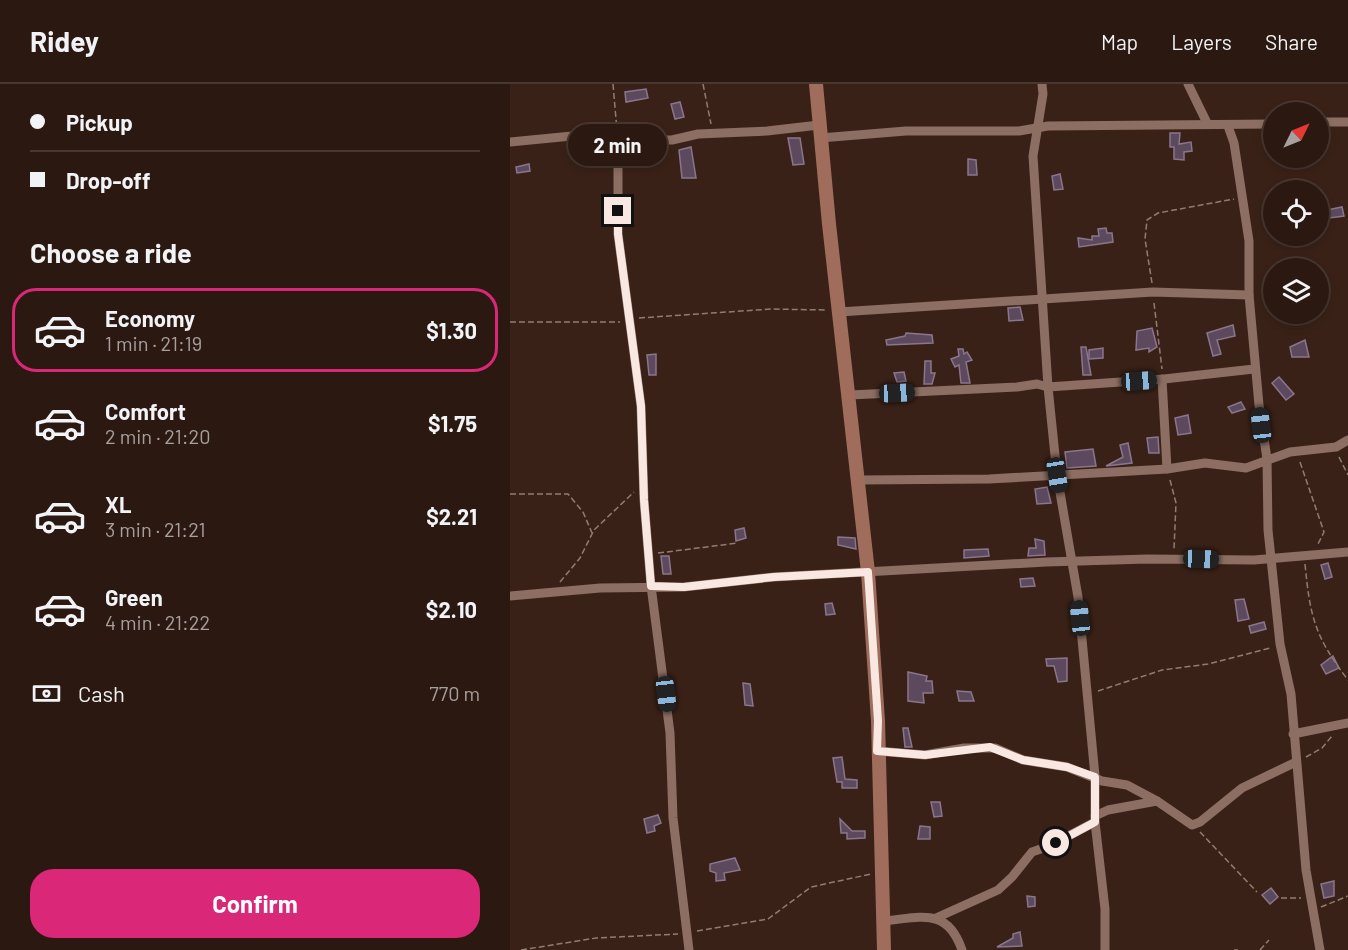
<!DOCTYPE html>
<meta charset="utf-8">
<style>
body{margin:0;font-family:Barlow,sans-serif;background:#37261f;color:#f1f3f6;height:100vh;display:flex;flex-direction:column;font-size:22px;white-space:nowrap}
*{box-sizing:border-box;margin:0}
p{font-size:20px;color:#a6a09f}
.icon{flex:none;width:33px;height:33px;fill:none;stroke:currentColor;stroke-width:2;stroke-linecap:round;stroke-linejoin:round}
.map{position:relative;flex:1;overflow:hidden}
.panel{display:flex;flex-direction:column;background:#2b1911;width:510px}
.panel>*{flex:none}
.banner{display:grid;align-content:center;height:132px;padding:0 30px;background:#2b1911}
.needle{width:39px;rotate:47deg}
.buttons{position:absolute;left:753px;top:18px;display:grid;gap:12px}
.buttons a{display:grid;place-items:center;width:66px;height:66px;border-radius:50%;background:#2b1911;box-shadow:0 3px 9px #0003,0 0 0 2px #473831;font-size:30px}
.end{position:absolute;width:27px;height:27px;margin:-14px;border:8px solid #f9e8e1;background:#111;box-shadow:0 0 0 3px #111}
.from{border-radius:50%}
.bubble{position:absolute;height:42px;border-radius:21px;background:#2b1911;box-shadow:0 3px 9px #0003,0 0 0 2px #473831;font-size:20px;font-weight:700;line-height:42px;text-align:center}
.car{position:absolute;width:18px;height:36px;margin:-18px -9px;border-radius:8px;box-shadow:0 0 4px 2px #0007;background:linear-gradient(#222 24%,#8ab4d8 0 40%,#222 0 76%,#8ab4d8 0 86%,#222 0)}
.banner b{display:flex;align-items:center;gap:21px;height:57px;font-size:22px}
.banner b+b{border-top:2px solid #473831}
.banner i{width:15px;height:15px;background:#f1f3f6}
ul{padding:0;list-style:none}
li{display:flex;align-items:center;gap:18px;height:84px;margin:0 12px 9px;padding:0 18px;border:3px solid transparent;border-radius:24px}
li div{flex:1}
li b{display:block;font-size:22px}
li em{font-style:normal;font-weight:700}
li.active{border-color:#db2777}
li>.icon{width:54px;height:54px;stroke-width:1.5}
h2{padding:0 30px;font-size:27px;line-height:72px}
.pay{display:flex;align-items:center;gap:15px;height:66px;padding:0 30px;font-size:22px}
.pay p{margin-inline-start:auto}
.button{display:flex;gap:12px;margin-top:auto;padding:12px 30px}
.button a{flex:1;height:69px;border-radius:24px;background:#db2777;color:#fff;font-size:24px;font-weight:700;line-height:69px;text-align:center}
header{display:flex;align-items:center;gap:36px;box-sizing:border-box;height:84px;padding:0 30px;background:#2b1911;border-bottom:2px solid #473831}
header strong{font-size:28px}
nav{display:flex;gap:33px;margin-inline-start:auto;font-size:21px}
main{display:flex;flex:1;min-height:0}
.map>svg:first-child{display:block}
</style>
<header>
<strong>Ridey</strong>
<nav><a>Map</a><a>Layers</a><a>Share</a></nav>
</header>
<main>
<section class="panel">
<div class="banner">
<b><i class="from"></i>Pickup</b>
<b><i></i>Drop-off</b>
</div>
<h2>Choose a ride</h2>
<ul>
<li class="active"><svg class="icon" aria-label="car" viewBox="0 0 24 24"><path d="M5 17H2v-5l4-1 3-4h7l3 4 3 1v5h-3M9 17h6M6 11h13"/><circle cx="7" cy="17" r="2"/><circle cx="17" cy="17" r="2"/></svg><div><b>Economy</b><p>1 min · 21:19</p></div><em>$1.30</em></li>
<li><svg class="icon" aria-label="car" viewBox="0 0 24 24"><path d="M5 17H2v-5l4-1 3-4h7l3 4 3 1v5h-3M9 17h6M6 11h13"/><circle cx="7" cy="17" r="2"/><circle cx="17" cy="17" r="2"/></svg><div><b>Comfort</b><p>2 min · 21:20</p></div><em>$1.75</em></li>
<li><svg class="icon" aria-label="car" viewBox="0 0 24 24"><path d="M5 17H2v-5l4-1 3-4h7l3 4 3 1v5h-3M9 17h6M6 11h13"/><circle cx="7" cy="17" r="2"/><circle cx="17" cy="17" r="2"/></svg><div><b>XL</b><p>3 min · 21:21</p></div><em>$2.21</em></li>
<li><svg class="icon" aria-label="car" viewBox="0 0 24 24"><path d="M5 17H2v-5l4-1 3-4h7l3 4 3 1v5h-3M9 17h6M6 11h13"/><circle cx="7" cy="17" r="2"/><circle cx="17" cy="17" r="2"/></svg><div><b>Green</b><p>4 min · 21:22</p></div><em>$2.10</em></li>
</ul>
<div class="pay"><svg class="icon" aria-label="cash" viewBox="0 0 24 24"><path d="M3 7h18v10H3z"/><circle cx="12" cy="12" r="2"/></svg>Cash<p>770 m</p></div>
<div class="button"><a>Confirm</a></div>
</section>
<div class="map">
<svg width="838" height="866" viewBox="0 0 838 866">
<rect width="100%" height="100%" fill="#392117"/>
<g fill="#5c495e" stroke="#8a768c" stroke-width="1.5">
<path d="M136,5L138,14L116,18L115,8Z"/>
<path d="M170,18L174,33L165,35L161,20Z"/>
<path d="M660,49H670L669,60L681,58L682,67L674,68V76L664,75V63H660Z"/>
<path d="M278,54H290L294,80L283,81Z"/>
<path d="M181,63L186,94H172L169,66Z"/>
<path d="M458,75L466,76L467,91H458Z"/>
<path d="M19,80L20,87L7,89L6,83Z"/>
<path d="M550,90L553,105L544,106L542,92Z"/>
<path d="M832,123L834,132L819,134L817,126Z"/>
<path d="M596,144L597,149H602L603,158L569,163L568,154L582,156V152H589L588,145Z"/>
<path d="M510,223L513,236L499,237L498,224Z"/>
<path d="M723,241L725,252L707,256L711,270L703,272L697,249Z"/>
<path d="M642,244L647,263L639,268V264L626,266L627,247Z"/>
<path d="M396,249L422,251L423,259L377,261L376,256L395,252Z"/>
<path d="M795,256L799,273H782L780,263Z"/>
<path d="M571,263H576L581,291H573Z"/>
<path d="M593,264V274L579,275V266Z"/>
<path d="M448,265H453L454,270L457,268L462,276L456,278L460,299H451L449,281L445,283L441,275L449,272Z"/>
<path d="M146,270V291H139L137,271Z"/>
<path d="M415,277H421V289H425L422,300H414Z"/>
<path d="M394,288L396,297L387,298L384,289Z"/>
<path d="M769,293L784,310L776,316L762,299Z"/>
<path d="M731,318L735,325L722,329L718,323Z"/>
<path d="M678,331L681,349L668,351L665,334Z"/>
<path d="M648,353L649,369H639L637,354Z"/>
<path d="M618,359L622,379L596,382L613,373L610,361Z"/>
<path d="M583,365L586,382L557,384L555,368Z"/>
<path d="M537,403L541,419L527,420L525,405Z"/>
<path d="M234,444L236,454L226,457L225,446Z"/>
<path d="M328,453L345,454L346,465L328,461Z"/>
<path d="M525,455L534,457L535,471L518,472L519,464H526Z"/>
<path d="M478,465L479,472L454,474V466Z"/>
<path d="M151,472H159L161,490H153Z"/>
<path d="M818,479L822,493L815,495L811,481Z"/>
<path d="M523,494L525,502L511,503L510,495Z"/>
<path d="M734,515L739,535L728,537L725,516Z"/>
<path d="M322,519L325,530L316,531L315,520Z"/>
<path d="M754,538L756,545L741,549L739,542Z"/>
<path d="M823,572L829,584L816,590L811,581Z"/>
<path d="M557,574V597L548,598L544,582H537L536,575Z"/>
<path d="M398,588L417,592L416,597H422L423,609H413L414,619L398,617Z"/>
<path d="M233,599L240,600L243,622L235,621Z"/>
<path d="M447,607L461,608L464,617H449Z"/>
<path d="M393,644H398L402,663H395Z"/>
<path d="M332,673L335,695L347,696V704H332V698H327L323,674Z"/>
<path d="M421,718H430L432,732L424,733Z"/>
<path d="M148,731L151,739L144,742L145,747L137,749L134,735Z"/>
<path d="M330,735L342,747H355V754L337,755V749H331Z"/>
<path d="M410,742L420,743V755H408Z"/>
<path d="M225,774L230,786L214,789L215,796L206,797V789L200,787V780Z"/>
<path d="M824,797V812L814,814L811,800Z"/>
<path d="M761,804L768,813L760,820L752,811Z"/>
<path d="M517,812L525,813V822L518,823Z"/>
<path d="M510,848L512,862L487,863L503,854V850Z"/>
</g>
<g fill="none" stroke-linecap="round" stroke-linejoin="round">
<g stroke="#917c74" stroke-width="1.5" stroke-dasharray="6 3" stroke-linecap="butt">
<path d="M103,0L107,47"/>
<path d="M193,0L201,40"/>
<path d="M642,199L635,155L637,136L648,129L724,115"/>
<path d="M644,219L652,285"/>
<path d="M129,234L261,225L316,226"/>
<path d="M0,238H110"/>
<path d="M829,373L838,391"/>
<path d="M790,378L814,448L808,460"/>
<path d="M660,396L666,419L664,465"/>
<path d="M0,410H58L73,428L82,449"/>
<path d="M148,469L228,459"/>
<path d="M795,480C800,533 805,553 838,596"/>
<path d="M50,498L70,474L84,446L124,408"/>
<path d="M588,607L652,586L698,580L760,564"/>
<path d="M796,673L812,664L822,652"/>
<path d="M690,748L747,808"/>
<path d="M771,814H791"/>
<path d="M811,823L838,812"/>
<path d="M187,847L258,835L301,803L361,790"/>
<path d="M11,866L86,854L168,850"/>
<path d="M724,866H728"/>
<path d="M750,866L759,856"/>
</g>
<g stroke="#8c6e62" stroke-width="9">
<path d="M532,0L533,10L523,72L538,303L547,391L568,513L585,692V738L595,825V866"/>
<path d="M678,0L697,39"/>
<path d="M808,38H838"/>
<path d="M718,42L724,59L739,157V211L749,321L757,375L758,446L770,560L781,610L796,786L810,866"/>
<path d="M310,54L396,47H509L538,42L764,40"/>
<path d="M108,56V150L131,322L134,416L141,502L160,649L163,734L179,866"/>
<path d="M0,58L72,51L108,56H162L188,50L257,47L309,41"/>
<path d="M329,228L643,208L739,211"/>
<path d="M652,295L657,385"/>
<path d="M340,311L507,303L527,300L538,303L654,295L744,285"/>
<path d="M349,396L479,395L657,385L695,379L736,384L780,368L826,363L838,356"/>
<path d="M0,512L90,504L174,503L264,493L536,478L638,475L744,476L838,468"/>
<path d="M783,650L838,639"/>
<path d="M367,667L415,671L454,664H485L513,676L557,683L592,697L617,701L647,717L682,741L690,738L732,704L786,678"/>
<path d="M585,732L598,726L647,717"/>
<path d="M426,834L488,806L502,793L522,768L539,762L585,738"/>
<path d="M372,837C410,834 437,822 452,866"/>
</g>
<path stroke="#a06c5c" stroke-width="14" d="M306,0L319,140L358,488L368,637L374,866"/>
</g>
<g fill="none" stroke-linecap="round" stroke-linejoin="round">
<path stroke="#f9e8e1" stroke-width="8" d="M108,127V150L131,322L134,416L141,502L174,503L264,493L358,488L368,637L367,667L415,671L480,663L513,676L557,683L585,693V738L546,759"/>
</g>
</svg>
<div class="buttons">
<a><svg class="needle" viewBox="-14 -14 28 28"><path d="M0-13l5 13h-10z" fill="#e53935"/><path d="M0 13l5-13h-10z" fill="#a6a09f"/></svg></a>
<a><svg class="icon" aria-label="locate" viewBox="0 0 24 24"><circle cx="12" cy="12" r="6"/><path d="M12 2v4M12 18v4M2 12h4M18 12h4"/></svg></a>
<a><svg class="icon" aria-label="layers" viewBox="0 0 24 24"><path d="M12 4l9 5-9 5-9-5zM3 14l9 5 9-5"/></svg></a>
</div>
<i class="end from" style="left:546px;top:759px"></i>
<i class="end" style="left:108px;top:127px"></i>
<div class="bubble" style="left:58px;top:40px;width:99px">2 min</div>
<i class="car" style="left:629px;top:297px;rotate:86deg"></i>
<i class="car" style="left:387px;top:309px;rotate:87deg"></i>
<i class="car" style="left:751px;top:341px;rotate:353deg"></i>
<i class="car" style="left:547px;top:391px;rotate:171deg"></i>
<i class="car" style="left:691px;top:475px;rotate:92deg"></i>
<i class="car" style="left:570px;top:534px;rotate:354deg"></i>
<i class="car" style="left:156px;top:610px;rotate:173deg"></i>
</div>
</main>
